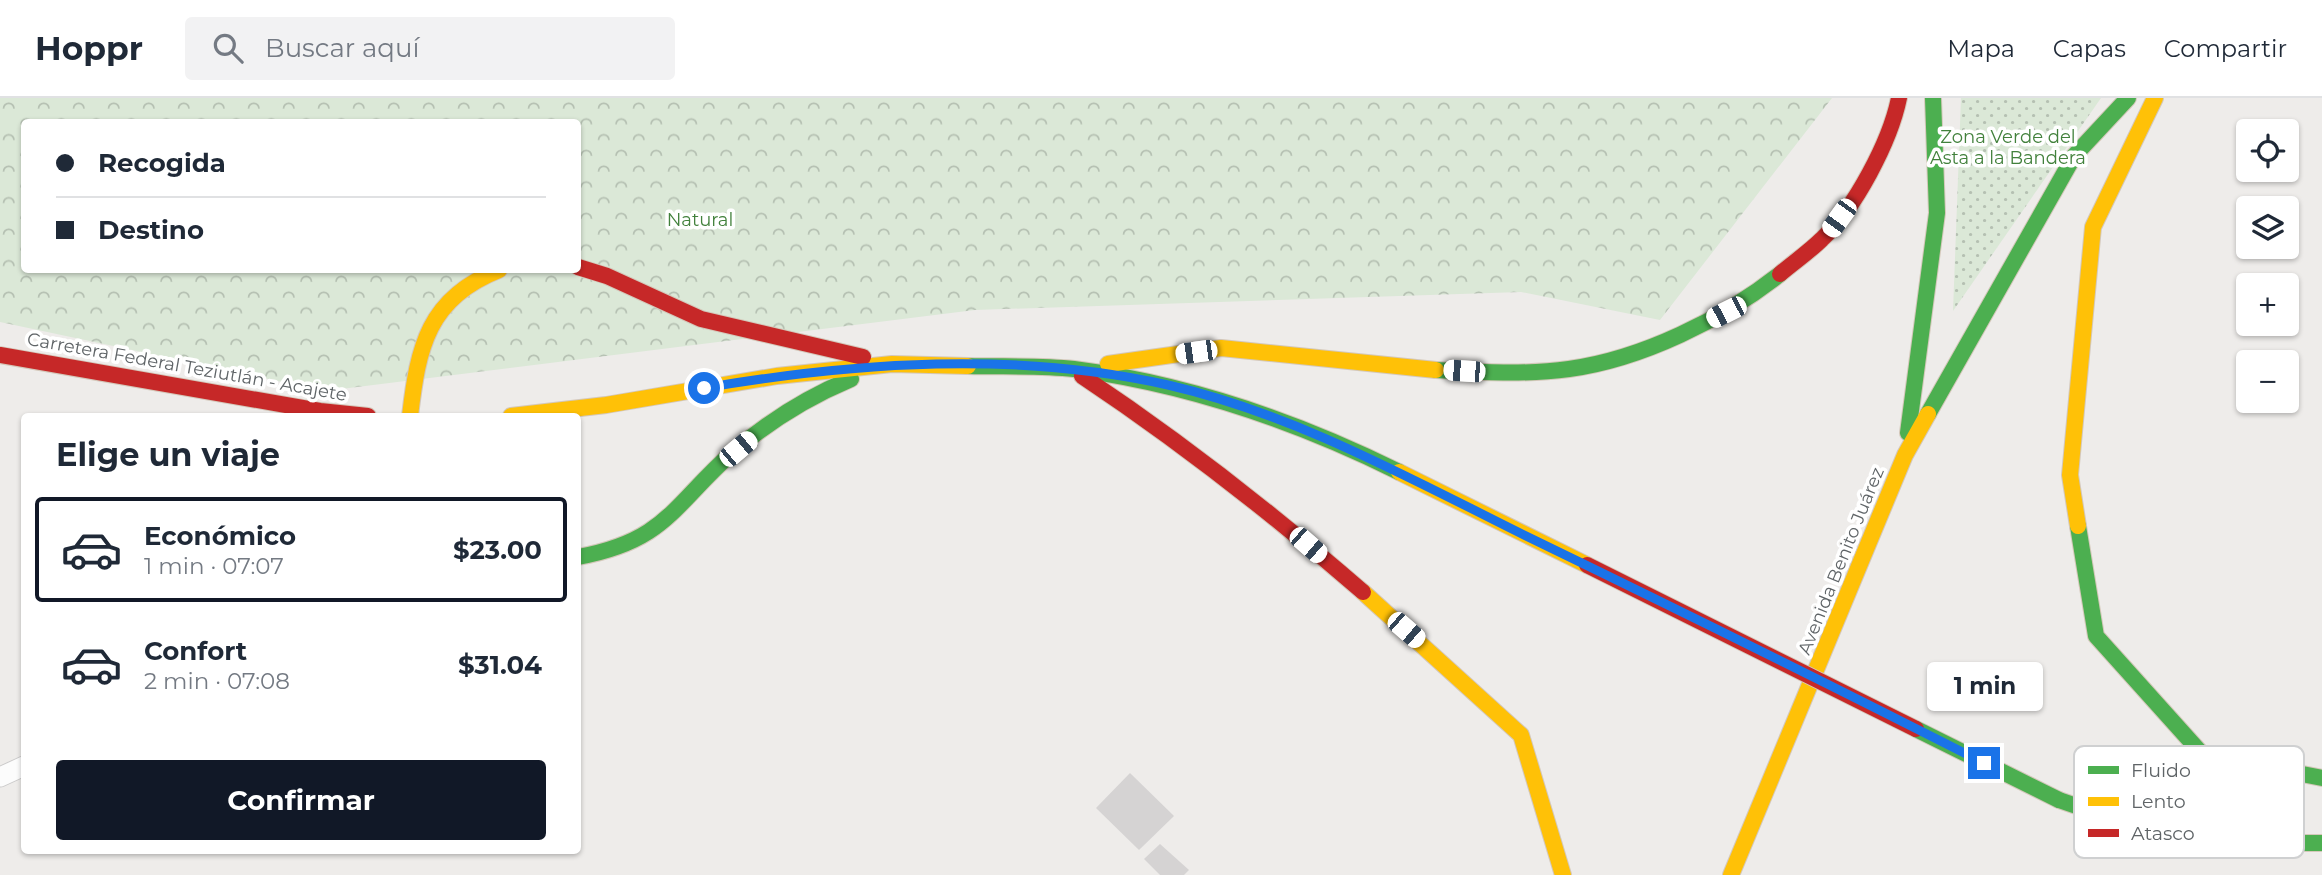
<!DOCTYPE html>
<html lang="es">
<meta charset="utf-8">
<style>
body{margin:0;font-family:Montserrat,sans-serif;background:#f2f2f3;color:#1f2937;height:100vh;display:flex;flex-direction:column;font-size:26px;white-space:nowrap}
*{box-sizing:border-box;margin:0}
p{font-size:23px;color:#747a83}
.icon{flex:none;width:38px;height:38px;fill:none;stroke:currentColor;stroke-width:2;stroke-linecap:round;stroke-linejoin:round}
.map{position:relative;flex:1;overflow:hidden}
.sheet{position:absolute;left:21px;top:315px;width:560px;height:441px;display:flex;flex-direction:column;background:#fff;border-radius:7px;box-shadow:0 2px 5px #0004}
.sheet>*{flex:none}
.top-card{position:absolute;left:21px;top:21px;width:560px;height:154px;border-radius:7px;box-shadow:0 2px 5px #0004;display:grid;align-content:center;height:154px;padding:0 35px;background:#fff}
.fabs{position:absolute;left:2236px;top:21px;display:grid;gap:14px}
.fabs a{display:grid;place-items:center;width:63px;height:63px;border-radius:7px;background:#fff;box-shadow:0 2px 5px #0004;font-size:35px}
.end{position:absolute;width:32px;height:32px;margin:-16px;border:9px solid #1a73e8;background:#fff;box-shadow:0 0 0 4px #fff}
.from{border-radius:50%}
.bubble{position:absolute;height:49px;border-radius:7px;background:#fff;box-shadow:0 2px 5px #0004;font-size:23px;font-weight:700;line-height:49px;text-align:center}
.car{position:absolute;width:21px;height:42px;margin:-21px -10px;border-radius:9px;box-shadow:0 0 5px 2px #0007;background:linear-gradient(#fff 24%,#345 0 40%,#fff 0 76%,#345 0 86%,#fff 0)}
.top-card b{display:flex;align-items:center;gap:24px;height:66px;font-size:26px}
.top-card b+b{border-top:2px solid #e0e1e3}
.top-card i{width:18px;height:18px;background:#1f2937}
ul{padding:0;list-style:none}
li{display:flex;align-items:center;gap:21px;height:105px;margin:0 14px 10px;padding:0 21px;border:4px solid transparent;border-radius:7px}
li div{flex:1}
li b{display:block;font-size:26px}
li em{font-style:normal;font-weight:700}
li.active{border-color:#111827}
li>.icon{width:63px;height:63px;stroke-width:1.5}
h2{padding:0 35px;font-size:32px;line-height:84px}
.button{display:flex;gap:14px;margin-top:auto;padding:14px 35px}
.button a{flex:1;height:80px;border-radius:7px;background:#111827;color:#fff;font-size:28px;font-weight:700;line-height:80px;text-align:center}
header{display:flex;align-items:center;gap:42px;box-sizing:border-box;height:98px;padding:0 35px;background:#fff;border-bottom:2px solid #e0e1e3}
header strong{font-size:33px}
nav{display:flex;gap:38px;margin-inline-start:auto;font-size:24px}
.search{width:490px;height:63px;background:#f2f2f3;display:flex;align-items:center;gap:18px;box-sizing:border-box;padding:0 24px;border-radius:7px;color:#747a83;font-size:26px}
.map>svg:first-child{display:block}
</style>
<header>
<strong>Hoppr</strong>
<div class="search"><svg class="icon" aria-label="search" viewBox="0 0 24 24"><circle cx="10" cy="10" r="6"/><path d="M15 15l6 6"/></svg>Buscar aquí</div>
<nav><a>Mapa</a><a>Capas</a><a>Compartir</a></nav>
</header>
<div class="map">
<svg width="2322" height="777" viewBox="0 0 2322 777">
<defs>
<pattern id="grass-dots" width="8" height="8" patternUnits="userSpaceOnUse" patternTransform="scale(1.75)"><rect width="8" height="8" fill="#dbe8d7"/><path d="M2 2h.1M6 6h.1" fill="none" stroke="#b5c0b2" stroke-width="1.8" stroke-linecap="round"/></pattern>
<pattern id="forest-crowns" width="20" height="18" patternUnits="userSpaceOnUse" patternTransform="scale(1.75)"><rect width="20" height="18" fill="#dbe8d7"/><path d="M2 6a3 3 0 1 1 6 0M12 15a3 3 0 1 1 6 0" fill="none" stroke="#b5c0b2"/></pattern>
</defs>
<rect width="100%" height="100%" fill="#eeecea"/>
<path fill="url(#grass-dots)" d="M1961,0H2101L1953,213Z"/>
<path fill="url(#forest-crowns)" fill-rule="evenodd" d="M0,0H1832L1660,222L1521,194L975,212L325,293L0,224ZM24,24H578V172H24Z"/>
<g fill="#d5d3d3">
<path d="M1130,675L1174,718L1139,752L1096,710Z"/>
<path d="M1160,746L1189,772L1184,777H1160L1144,761Z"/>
</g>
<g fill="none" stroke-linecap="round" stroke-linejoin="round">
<defs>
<path id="lane" d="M0,679L24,668"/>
<g id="fast">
<path d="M968,268C1003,269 1040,267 1074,271C1189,286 1296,323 1399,374"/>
<path d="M1436,272C1480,274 1525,277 1569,271C1642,261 1723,221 1780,176"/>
<path d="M1928,316L2074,58L2128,0"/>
<path d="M1908,335L1937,115L1933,0"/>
<path d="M2078,428L2096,538L2202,656L2322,680"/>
<path d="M578,459C666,443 673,407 733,354C769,323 808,299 851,281"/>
<path d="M2059,702L2184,745H2322"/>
</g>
<g id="slow">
<path d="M1108,266L1221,250L1436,272"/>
<path d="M410,318C418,249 428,200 499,172"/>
<path d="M511,318L606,307L777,278L892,266L968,268"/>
<path d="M1399,374L1587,467"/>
<path d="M2078,428L2070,377L2093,129L2155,0"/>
<path d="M1363,494L1521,637L1563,777"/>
<path d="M1731,777L1905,357L1928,316"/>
</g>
<g id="jam">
<path d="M578,169L607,178L701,221L863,259"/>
<path d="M1780,176C1794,164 1809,154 1822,141C1855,110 1890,44 1899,0"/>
<path d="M0,257L320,313L368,318"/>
<path d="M1082,278C1181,344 1273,416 1363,494"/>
</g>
</defs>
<use href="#lane" stroke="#cbcaca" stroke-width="21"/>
<use href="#fast" stroke="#d4c8ba" stroke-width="18"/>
<use href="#slow" stroke="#d4c8ba" stroke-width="18"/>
<use href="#jam" stroke="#d4c8ba" stroke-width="18"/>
<use href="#lane" stroke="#fcfcfc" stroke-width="19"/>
<use href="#fast" stroke="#4caf50" stroke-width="16"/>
<use href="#slow" stroke="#ffc107" stroke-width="16"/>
<use href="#jam" stroke="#c62828" stroke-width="16"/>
<defs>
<path id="fast-bridge" d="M1916,631L2059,702"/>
<path id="jam-bridge" d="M1587,467L1916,631"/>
</defs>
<use href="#fast-bridge" stroke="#d4c8ba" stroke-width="18" stroke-linecap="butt"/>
<use href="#jam-bridge" stroke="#d4c8ba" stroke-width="18" stroke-linecap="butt"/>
<use href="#fast-bridge" stroke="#4caf50" stroke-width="16"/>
<use href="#jam-bridge" stroke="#c62828" stroke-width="16"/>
</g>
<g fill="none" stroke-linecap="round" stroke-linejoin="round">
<path stroke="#1a73e8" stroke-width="9" d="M704,290C856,264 1016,253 1168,287C1294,316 1407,379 1522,436C1677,511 1831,587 1984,665"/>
</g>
<g text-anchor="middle" stroke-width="7" stroke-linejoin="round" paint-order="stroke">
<g font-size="18" fill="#42813c" stroke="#fff">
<text x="2008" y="45">Zona Verde del<tspan x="2008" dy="21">Asta a la Bandera</tspan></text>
<text x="700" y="128">Natural</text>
</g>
<g font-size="18" fill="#5f6467" stroke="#fff">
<text transform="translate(187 269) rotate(10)" y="6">Carretera Federal Teziutlán - Acajete</text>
<text transform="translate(1841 463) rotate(-68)" y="6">Avenida Benito Juárez</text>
</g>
</g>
<rect x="2074" y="648" width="230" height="112" rx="10" fill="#fff" stroke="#cfd0d1" stroke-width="2"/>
<rect x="2088" y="668" width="31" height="8" fill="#4caf50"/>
<rect x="2088" y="699" width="31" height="9" fill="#ffc107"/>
<rect x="2088" y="731" width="31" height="8" fill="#c62828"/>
<g font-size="19" fill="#5f6467">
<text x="2131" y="679">Fluido</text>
<text x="2131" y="710">Lento</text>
<text x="2131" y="742">Atasco</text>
</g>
</svg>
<div class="fabs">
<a><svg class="icon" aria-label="locate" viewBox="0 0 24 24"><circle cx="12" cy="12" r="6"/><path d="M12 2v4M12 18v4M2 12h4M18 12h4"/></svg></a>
<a><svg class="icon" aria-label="layers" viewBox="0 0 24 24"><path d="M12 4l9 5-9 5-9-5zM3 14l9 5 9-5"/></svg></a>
<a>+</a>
<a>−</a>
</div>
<i class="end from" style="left:704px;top:290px"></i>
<i class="end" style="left:1984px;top:665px"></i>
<div class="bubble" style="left:1927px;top:564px;width:116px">1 min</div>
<i class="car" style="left:1839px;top:120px;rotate:216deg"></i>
<i class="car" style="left:1726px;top:214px;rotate:243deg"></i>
<i class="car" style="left:1196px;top:254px;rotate:262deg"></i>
<i class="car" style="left:1464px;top:273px;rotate:274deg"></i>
<i class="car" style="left:738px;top:351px;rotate:50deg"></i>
<i class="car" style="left:1308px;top:447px;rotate:131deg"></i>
<i class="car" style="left:1406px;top:532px;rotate:131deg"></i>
<div class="top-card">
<b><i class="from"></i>Recogida</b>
<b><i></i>Destino</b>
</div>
<section class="sheet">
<h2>Elige un viaje</h2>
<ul>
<li class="active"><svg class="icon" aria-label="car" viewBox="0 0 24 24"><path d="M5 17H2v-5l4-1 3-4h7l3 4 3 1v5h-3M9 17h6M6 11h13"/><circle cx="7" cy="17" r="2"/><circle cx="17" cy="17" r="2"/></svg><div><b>Económico</b><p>1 min · 07:07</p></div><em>$23.00</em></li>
<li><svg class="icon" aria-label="car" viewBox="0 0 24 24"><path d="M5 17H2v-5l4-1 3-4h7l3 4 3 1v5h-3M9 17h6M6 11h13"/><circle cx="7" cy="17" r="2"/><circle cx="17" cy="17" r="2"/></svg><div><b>Confort</b><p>2 min · 07:08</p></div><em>$31.04</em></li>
</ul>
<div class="button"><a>Confirmar</a></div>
</section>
</div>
